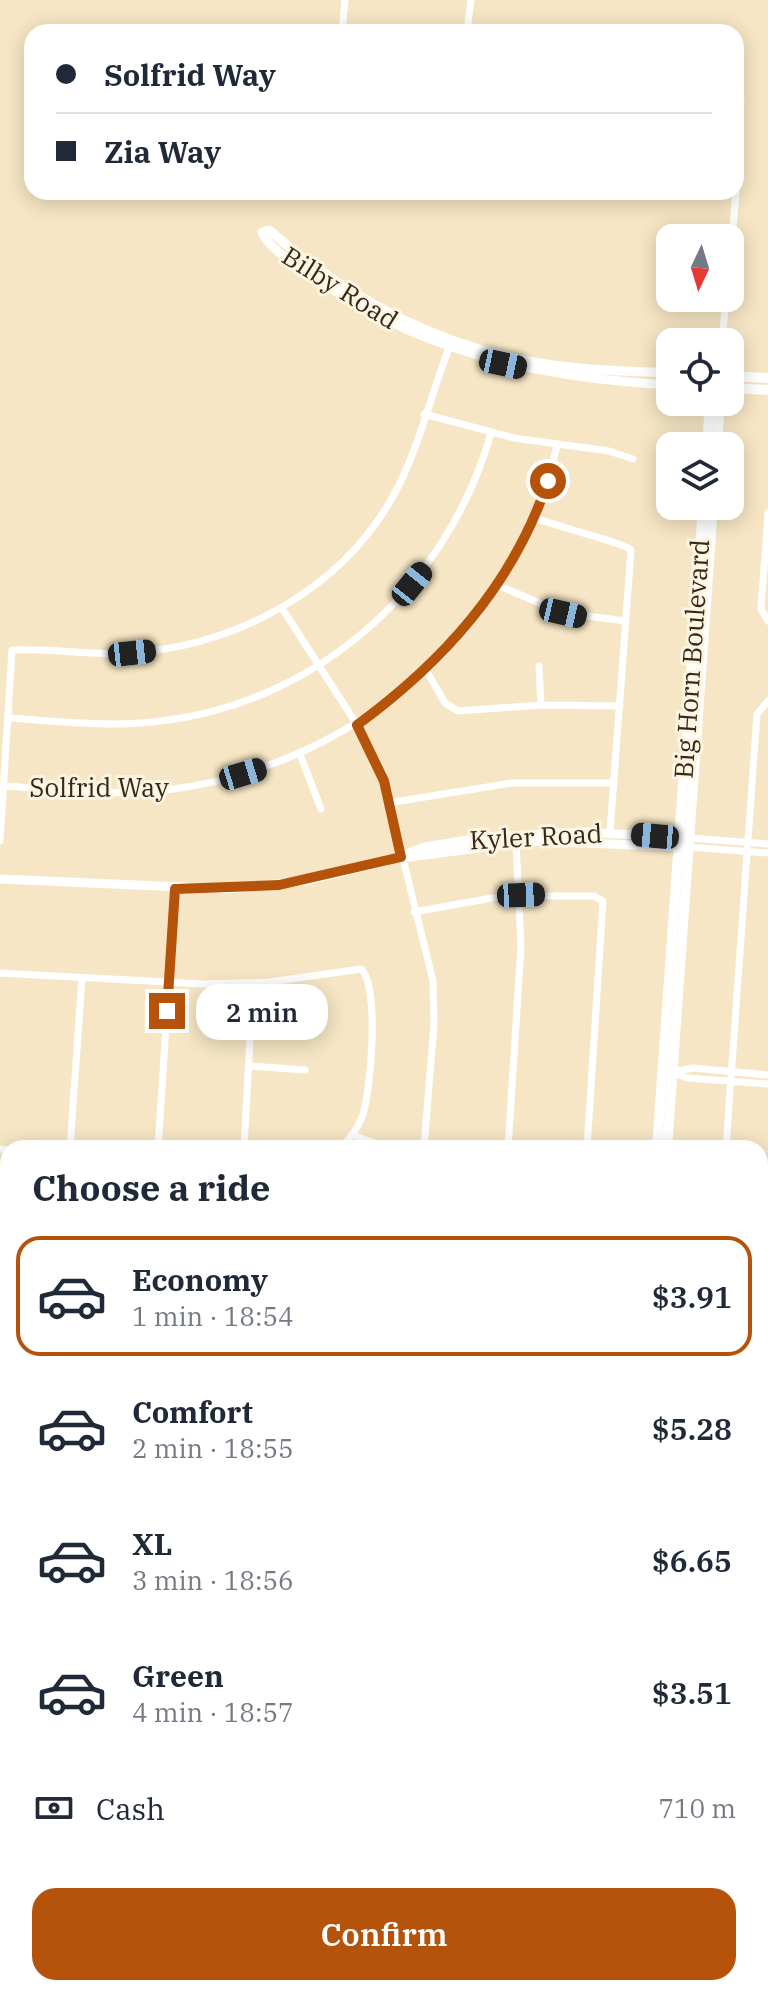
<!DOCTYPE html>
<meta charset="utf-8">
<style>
body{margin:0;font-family:"IBM Plex Serif",serif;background:#f6f6f7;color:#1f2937;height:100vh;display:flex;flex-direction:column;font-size:30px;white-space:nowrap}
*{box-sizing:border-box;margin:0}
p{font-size:26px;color:#747a83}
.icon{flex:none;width:44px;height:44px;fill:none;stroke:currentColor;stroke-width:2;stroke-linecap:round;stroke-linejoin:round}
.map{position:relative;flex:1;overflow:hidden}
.sheet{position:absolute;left:0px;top:1140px;width:768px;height:856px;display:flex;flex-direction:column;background:#fff;border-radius:24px 24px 0 0;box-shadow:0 4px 20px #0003}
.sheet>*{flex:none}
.banner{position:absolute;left:24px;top:24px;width:720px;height:176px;border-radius:24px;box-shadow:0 4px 20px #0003;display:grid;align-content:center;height:176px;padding:0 32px;background:#fff}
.needle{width:52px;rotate:184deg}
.controls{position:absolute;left:656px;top:224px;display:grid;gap:16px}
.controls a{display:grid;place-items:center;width:88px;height:88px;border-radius:16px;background:#fff;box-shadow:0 4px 20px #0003;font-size:40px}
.end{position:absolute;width:36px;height:36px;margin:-18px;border:10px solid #b45309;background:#fff;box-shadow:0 0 0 4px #fff}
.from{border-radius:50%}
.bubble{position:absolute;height:56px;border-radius:24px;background:#fff;box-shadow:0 4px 20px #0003;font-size:26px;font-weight:600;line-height:56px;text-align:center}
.car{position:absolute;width:24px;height:48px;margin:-24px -12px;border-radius:10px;box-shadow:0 0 6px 2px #0007;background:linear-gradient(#222 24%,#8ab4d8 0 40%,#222 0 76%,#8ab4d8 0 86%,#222 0)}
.banner b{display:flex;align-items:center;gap:28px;height:76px;font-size:30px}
.banner b+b{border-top:2px solid #e0e1e3}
.banner i{width:20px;height:20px;background:#1f2937}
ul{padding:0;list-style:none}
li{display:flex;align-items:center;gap:24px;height:120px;margin:0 16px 12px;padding:0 16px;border:4px solid transparent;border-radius:24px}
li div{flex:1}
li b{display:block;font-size:30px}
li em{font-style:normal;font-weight:600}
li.current{border-color:#b45309}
li>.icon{width:72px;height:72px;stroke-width:1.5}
h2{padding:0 32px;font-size:36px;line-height:96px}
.pay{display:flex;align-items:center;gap:20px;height:88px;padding:0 32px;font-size:30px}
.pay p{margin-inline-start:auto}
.button{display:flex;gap:16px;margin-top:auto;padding:16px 32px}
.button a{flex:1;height:92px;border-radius:24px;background:#b45309;color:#fff;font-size:32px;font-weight:600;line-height:92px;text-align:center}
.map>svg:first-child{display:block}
</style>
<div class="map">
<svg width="768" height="1996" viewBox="0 0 768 1996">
<rect width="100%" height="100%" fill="#f6e6c5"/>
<path fill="#a6d8ac" d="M617,1988H625L722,1996H616Z"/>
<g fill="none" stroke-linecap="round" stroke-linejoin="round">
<g stroke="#fff" stroke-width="7">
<path d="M342,32L345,0"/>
<path d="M467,32L471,0"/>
<path d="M736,187L741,96"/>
<path d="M730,263L736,192"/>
<path d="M722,342L726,298"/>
<path d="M424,414L514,438L609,451L633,459"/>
<path d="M768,513L761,609L768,621"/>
<path d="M533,517C550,525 626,543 631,550L610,832"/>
<path d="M497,585L563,613L626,621"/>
<path d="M282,608L359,728L384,781L433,981L434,1024L424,1148"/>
<path d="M539,666L541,705"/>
<path d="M426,670L445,703L458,711L541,705L620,706"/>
<path d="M10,718C63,722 116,728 168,720C324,699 449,582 491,433"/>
<path d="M300,754L321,809"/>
<path d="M5,786C61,790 118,797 174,789C356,764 518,627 557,445"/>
<path d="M388,803L512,783H614"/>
<path d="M689,838L768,844"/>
<path d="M0,841L12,650C53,648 93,656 133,653C243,644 349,585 399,485C420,443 432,392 449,348"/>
<path d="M689,847L768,853"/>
<path d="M414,912L503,896H594L603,901L587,1148"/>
<path d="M0,973L203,984L269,982L361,969C380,986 371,1093 362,1117C357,1130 350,1139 340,1148"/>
<path d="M250,1066L305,1070"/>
<path d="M672,1072L687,1078L768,1084"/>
<path d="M672,1072L693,1068L768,1075"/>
<path d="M352,1135L389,1148"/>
<path d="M70,1148L82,978"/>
<path d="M158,1148L175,889"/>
<path d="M244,1148L253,983"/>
<path d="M508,1148L521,946L516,842"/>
<path d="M726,1148L757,714L768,701"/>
<path d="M0,1149L8,1150"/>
<path d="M760,1251L768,1252"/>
<path d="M760,1308L768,1309"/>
<path d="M760,1373H768"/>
<path d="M760,1470H768"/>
<path d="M0,1495H8"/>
<path d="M0,1675L8,1676"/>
<path d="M0,1734L8,1735"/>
<path d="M760,1784L768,1785"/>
<path d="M760,1838L768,1839"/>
<path d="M0,1952L8,1953"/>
<path d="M760,1954L768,1955"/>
<path d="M98,1996L99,1988"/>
<path d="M187,1996V1988"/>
<path d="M328,1996V1988"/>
</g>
<g stroke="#fff" stroke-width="9">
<path d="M670,373C631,371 592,371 553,365C447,351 349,300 269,230L262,232C268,248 293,262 307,272C415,351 538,378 670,385"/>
<path d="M409,857L533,841L685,847"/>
<path d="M0,879L227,889L306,881L384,862L425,847L486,837L585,832L686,838"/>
</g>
<g stroke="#fff" stroke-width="10">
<path d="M730,376L768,378"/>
<path d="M730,388L768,390"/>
<path d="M707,446L710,402"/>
<path d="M717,446L720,402"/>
<path d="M657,1148L703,506"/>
<path d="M667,1148L713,506"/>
<path d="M594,1996L595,1988"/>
<path d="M606,1996L607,1988"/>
</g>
</g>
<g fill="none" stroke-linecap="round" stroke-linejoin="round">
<path stroke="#b45309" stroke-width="10" d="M167,1011L175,889L279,885L401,857L384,781L357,725C443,662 513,585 548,481"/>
</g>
<g text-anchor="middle" stroke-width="6" stroke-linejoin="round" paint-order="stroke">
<g font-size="26" fill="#302a1e" stroke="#fef4e0">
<text transform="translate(340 288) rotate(32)" y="9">Bilby Road</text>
<text transform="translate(692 659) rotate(-86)" y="9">Big Horn Boulevard</text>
<text x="99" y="797">Solfrid Way</text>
<text transform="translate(536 837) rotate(-3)" y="9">Kyler Road</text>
</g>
</g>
</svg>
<div class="controls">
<a><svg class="needle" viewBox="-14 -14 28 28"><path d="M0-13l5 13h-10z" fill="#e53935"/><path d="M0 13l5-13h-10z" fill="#747a83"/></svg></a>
<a><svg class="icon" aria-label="locate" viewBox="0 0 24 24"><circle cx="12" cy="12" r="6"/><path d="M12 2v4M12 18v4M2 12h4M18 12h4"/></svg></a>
<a><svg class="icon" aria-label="layers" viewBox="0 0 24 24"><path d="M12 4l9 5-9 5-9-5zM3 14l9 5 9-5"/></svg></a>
</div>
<i class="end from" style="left:548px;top:481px"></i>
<i class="end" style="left:167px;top:1011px"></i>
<div class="bubble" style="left:196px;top:984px;width:132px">2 min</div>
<i class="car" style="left:503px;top:364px;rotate:102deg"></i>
<i class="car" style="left:412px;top:584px;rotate:39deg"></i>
<i class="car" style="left:563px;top:613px;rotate:103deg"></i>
<i class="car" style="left:132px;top:653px;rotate:84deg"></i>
<i class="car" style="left:243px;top:774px;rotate:73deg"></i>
<i class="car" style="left:655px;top:836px;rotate:275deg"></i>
<i class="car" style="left:521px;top:895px;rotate:88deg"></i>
<div class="banner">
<b><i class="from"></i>Solfrid Way</b>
<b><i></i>Zia Way</b>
</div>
<section class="sheet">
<h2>Choose a ride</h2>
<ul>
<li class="current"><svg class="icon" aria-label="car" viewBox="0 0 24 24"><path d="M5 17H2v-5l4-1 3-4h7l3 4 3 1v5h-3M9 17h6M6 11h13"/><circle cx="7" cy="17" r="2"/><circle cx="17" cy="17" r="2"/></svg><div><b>Economy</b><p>1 min · 18:54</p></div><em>$3.91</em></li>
<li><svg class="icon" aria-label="car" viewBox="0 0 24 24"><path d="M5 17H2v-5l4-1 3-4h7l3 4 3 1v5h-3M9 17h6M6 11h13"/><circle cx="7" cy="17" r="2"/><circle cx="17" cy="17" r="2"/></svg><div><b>Comfort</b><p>2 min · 18:55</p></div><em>$5.28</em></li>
<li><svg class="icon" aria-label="car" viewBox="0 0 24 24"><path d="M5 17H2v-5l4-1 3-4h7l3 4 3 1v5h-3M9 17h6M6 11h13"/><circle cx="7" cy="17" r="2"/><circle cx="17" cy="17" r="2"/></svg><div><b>XL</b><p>3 min · 18:56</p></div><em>$6.65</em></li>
<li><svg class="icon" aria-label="car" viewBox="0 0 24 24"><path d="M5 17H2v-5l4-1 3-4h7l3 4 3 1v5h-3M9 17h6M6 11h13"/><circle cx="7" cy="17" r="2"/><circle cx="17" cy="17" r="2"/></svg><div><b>Green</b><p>4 min · 18:57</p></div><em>$3.51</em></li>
</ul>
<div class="pay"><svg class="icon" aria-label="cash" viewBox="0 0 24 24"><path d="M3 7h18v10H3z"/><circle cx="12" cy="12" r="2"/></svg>Cash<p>710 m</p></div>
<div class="button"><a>Confirm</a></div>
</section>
</div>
